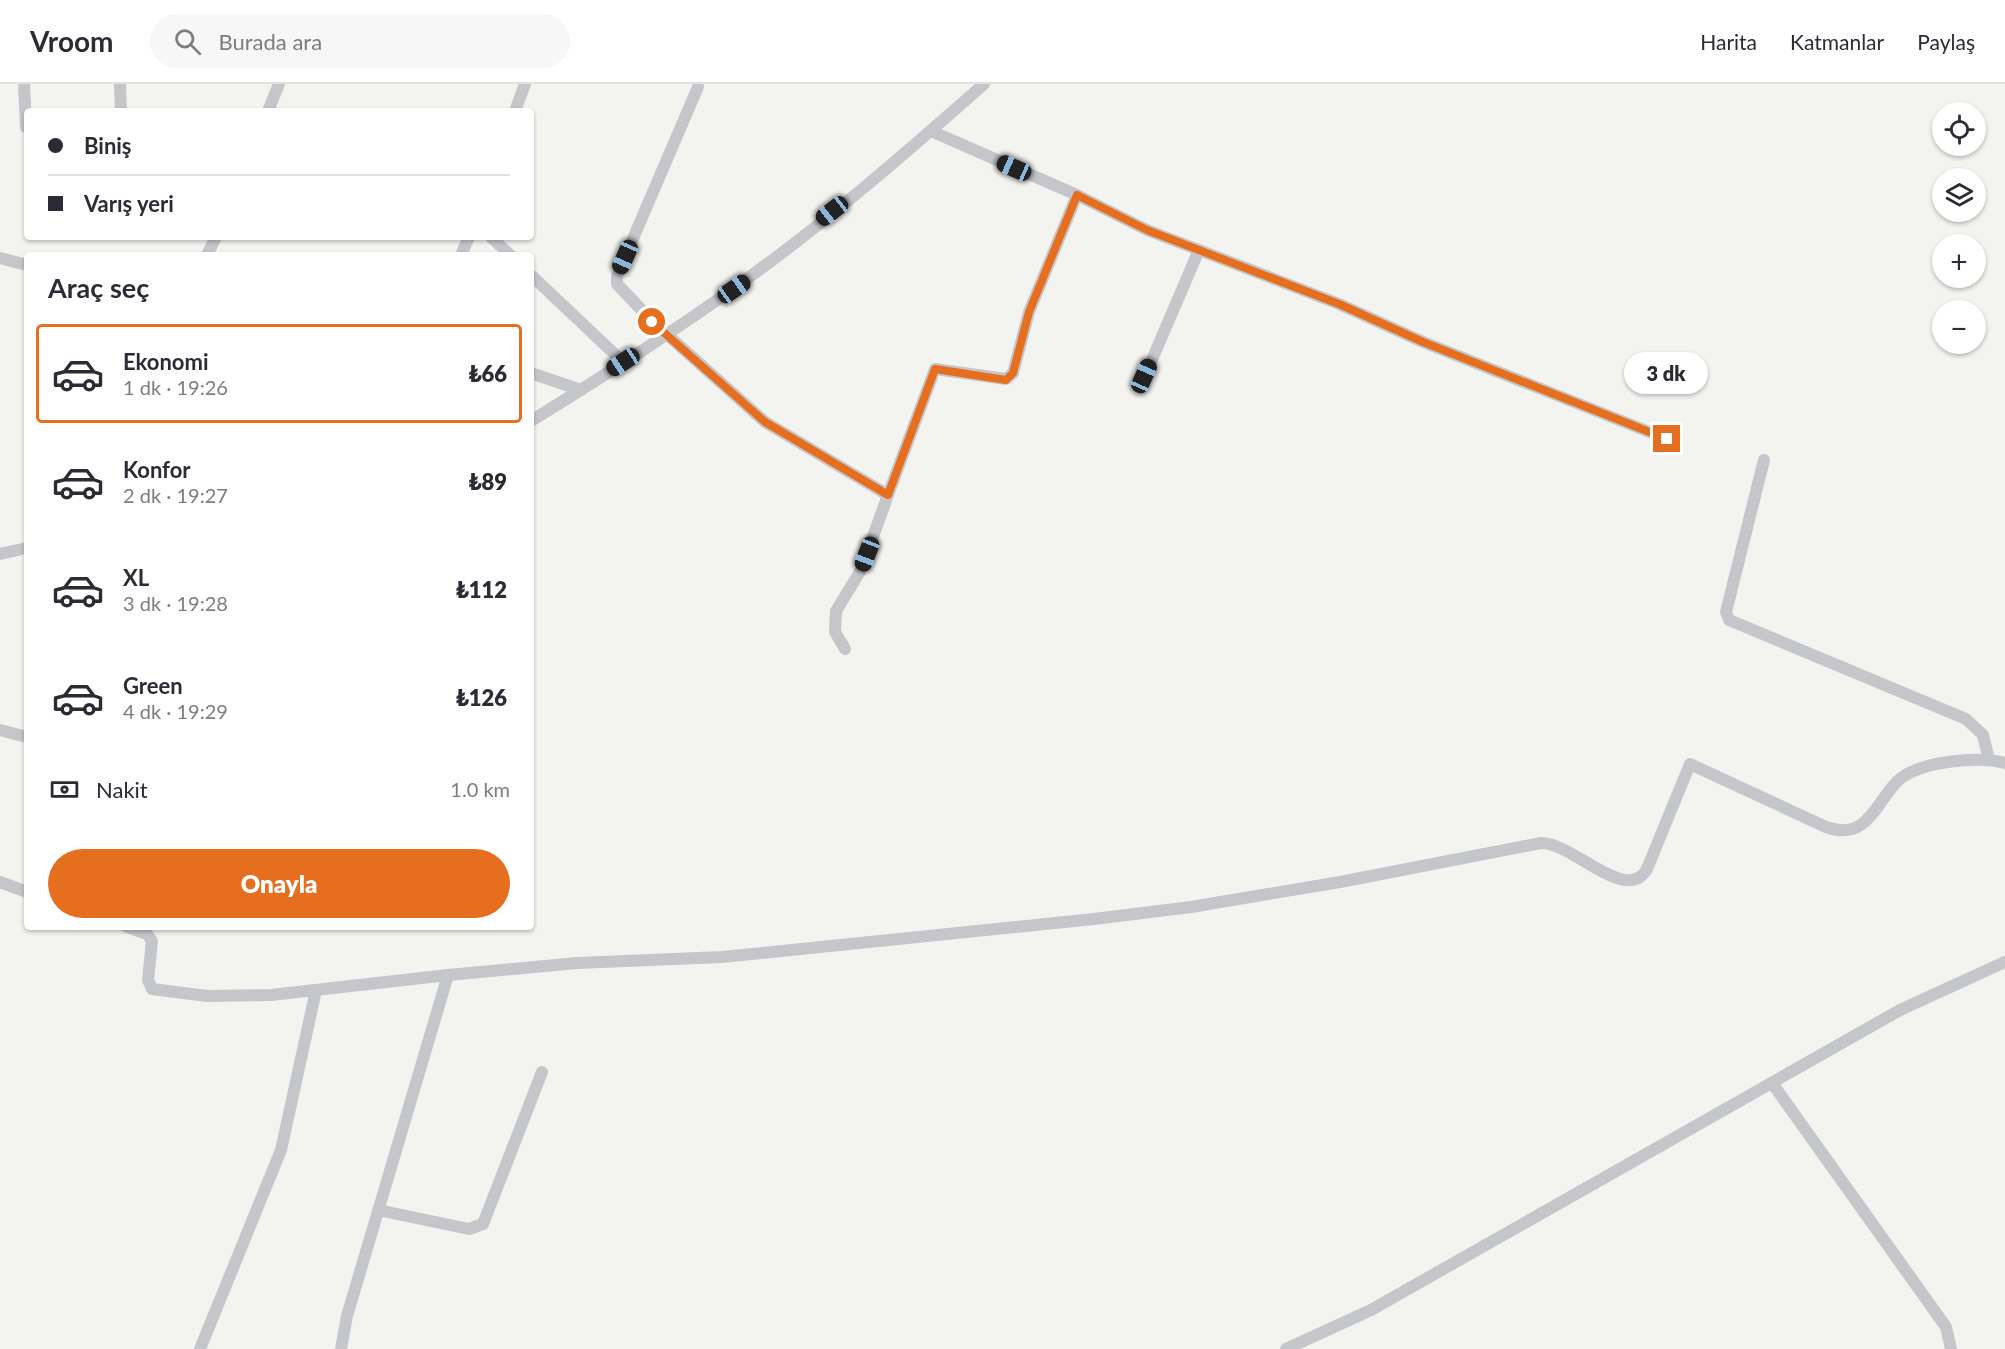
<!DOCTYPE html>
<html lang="tr">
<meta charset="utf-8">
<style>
body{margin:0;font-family:Lato,sans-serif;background:#f7f7f7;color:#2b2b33;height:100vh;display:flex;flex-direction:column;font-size:22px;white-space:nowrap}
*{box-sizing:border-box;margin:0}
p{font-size:20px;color:#7c7c81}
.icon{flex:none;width:33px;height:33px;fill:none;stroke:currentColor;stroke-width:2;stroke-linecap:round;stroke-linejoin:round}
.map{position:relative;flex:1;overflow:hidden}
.side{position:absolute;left:24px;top:168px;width:510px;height:678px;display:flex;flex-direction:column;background:#fff;border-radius:6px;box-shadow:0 2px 4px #0004}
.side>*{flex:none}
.banner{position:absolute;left:24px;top:24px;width:510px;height:132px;border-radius:6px;box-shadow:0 2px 4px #0004;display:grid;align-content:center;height:132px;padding:0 24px;background:#fff}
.buttons{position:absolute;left:1932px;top:18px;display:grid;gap:12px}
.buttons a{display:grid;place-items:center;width:54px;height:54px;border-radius:50%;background:#fff;box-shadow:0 2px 4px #0004;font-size:30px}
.end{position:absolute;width:27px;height:27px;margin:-14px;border:8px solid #e56e1f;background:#fff;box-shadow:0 0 0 3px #fff}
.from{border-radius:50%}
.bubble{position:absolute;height:42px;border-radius:21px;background:#fff;box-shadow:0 2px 4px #0004;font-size:20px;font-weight:800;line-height:42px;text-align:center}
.car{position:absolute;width:18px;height:36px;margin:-18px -9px;border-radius:8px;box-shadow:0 0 4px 2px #0007;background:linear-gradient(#222 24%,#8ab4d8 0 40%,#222 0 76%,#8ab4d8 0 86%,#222 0)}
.banner b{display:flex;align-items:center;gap:21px;height:57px;font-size:22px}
.banner b+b{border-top:2px solid #e1e1e2}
.banner i{width:15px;height:15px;background:#2b2b33}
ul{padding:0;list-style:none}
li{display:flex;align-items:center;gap:18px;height:99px;margin:0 12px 9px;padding:0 12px;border:3px solid transparent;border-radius:6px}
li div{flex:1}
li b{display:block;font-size:22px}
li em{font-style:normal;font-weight:800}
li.current{border-color:#e56e1f}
li>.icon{width:54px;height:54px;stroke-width:1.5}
h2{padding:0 24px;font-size:27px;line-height:72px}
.pay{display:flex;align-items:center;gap:15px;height:66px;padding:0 24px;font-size:22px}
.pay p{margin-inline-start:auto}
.primary-button{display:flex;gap:12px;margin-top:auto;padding:12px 24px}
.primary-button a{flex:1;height:69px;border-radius:36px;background:#e56e1f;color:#fff;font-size:24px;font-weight:800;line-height:69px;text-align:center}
header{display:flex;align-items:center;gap:36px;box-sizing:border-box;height:84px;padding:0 30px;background:#fff;border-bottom:2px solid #e1e1e2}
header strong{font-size:28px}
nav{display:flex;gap:33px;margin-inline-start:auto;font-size:21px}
.search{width:420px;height:54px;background:#f7f7f7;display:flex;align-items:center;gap:15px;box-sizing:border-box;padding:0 21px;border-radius:33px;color:#7c7c81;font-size:22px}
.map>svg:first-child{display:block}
</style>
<header>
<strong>Vroom</strong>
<div class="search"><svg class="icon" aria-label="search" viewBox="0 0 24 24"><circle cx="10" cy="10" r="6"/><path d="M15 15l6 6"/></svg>Burada ara</div>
<nav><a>Harita</a><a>Katmanlar</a><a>Paylaş</a></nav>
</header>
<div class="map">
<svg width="2005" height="1265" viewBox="0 0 2005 1265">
<rect width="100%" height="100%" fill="#f3f4f0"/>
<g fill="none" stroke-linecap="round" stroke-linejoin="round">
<g stroke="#c4c6ca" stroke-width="12">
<path d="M24,0L26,43"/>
<path d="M120,0L121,27"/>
<path d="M698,3L617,192V200L653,238L765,338L888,411L935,285L1006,295L1013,289L1029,228L1077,111"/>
<path d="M268,27L279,0"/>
<path d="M515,27L525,0"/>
<path d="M931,47L1077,111L1147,146L1199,166L1145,292"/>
<path d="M491,153L510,171"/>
<path d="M1199,166L1339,220L1423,258L1667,355"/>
<path d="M207,171L216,153"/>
<path d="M461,171L469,153"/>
<path d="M0,174L27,181"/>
<path d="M531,191L623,278"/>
<path d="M531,289L581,306"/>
<path d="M531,337C605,291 678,245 748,194C830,135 908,67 984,0"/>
<path d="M1764,376L1726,528L1729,536L1966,635L1983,651L1989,676"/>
<path d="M0,470L27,464"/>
<path d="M845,565L835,548L836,527L861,486L888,411"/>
<path d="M0,646L27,653"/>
<path d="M0,798L27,808"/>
<path d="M127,843L147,850L152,857L148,896L152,905L207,912L271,911L448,891L577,879L722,873L1094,835L1191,823L1340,798L1541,759C1574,759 1626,821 1647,785L1690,680L1826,743C1870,759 1877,713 1901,694C1924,677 1978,672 2005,679"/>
<path d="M1772,999L1946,1243L1951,1265"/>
<path d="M378,1126L469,1145L483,1140L542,988"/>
<path d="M200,1265L281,1066L316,906"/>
<path d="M341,1265L347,1232L448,891"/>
<path d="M1286,1265L1371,1226L1900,926L2005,878"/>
</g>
</g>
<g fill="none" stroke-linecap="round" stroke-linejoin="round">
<path stroke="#e56e1f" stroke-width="8" d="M652,238L765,338L888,411L935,285L1006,296L1013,289L1029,228L1077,111L1147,146L1339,220L1423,258L1667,355"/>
</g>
</svg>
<div class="buttons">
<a><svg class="icon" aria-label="locate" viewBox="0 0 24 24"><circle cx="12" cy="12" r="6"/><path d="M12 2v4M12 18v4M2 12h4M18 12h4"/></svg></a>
<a><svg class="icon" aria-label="layers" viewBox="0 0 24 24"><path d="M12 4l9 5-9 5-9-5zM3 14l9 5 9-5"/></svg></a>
<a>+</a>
<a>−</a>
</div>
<i class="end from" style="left:652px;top:238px"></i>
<i class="end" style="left:1667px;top:355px"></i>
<div class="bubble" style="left:1624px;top:268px;width:84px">3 dk</div>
<i class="car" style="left:1014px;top:84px;rotate:294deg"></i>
<i class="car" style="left:832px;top:127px;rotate:232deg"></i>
<i class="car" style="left:625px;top:173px;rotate:204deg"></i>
<i class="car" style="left:734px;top:205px;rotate:55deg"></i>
<i class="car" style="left:623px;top:278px;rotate:237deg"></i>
<i class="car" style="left:1144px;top:292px;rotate:24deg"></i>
<i class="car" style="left:867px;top:470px;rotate:201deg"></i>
<div class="banner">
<b><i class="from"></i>Biniş</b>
<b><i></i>Varış yeri</b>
</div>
<section class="side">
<h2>Araç seç</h2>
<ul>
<li class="current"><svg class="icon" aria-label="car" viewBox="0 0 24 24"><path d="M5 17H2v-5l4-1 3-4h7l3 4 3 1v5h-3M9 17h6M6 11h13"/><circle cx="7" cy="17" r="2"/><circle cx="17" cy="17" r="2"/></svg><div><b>Ekonomi</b><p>1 dk · 19:26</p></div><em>₺66</em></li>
<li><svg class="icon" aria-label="car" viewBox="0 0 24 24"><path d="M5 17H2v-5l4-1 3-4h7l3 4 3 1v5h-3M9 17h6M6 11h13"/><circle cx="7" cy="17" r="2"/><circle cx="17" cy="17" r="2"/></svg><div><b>Konfor</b><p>2 dk · 19:27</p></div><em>₺89</em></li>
<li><svg class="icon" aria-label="car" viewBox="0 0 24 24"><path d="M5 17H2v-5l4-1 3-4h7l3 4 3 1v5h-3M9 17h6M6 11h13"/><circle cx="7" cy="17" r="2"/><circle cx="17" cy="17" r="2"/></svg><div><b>XL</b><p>3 dk · 19:28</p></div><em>₺112</em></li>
<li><svg class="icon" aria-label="car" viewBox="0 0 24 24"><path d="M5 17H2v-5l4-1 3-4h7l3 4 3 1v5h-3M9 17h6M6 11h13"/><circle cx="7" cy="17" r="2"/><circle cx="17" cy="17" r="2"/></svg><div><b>Green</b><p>4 dk · 19:29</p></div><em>₺126</em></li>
</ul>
<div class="pay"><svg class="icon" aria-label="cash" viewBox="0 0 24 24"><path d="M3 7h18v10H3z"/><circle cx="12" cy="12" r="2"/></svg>Nakit<p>1.0 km</p></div>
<div class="primary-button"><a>Onayla</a></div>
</section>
</div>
